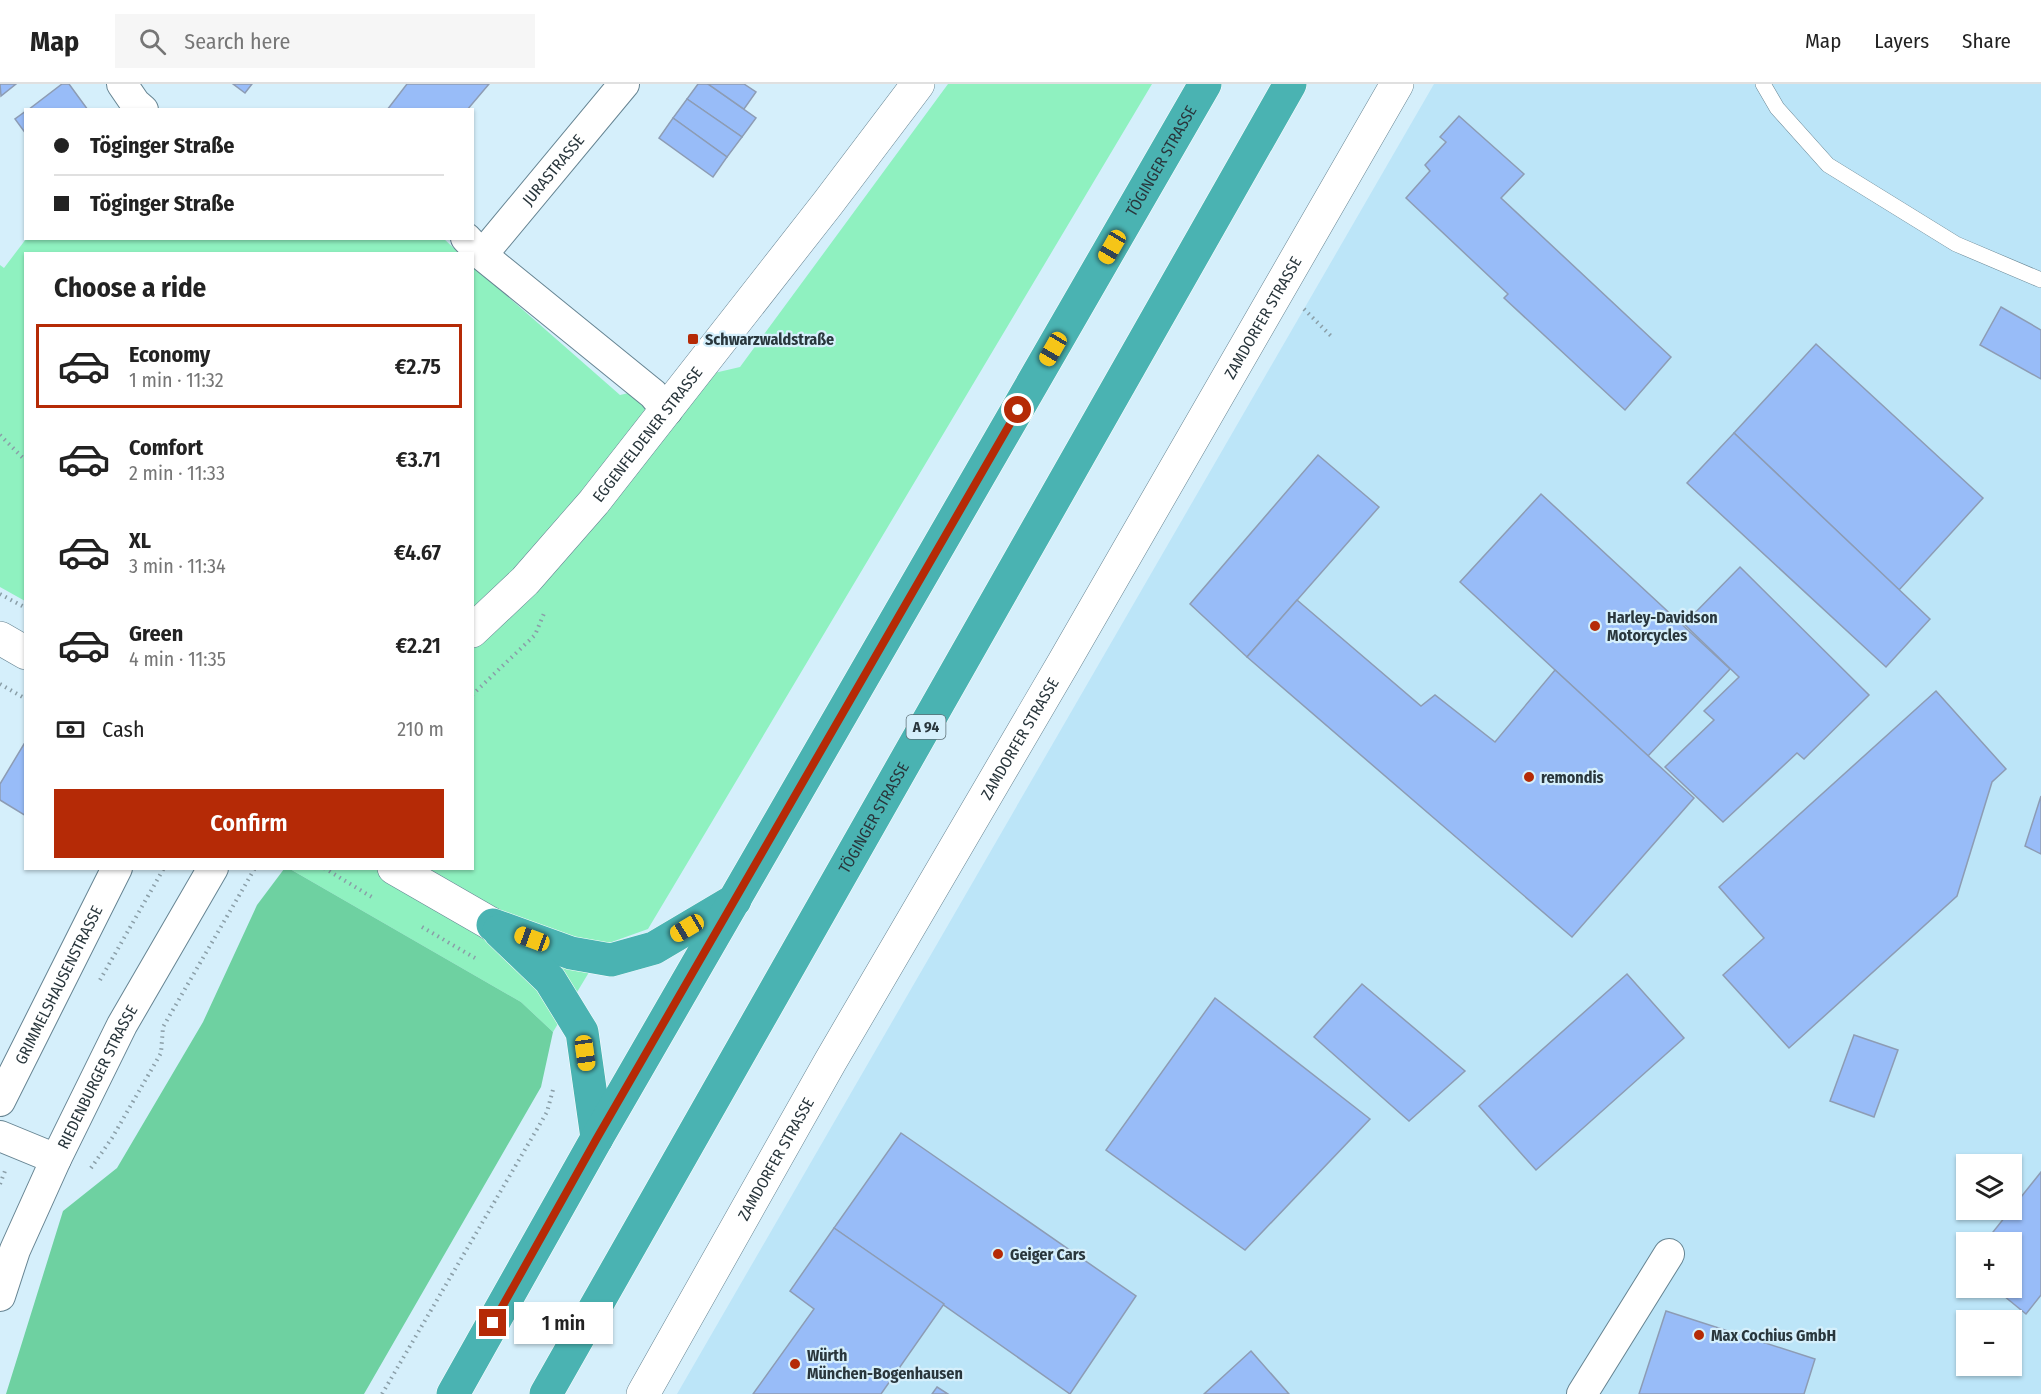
<!DOCTYPE html>
<meta charset="utf-8">
<style>
body{margin:0;font-family:"Fira Sans Condensed",sans-serif;background:#f6f6f6;color:#222;height:100vh;display:flex;flex-direction:column;font-size:22px;white-space:nowrap}
*{box-sizing:border-box;margin:0}
p{font-size:20px;color:#767676}
.icon{flex:none;width:33px;height:33px;fill:none;stroke:currentColor;stroke-width:2;stroke-linecap:round;stroke-linejoin:round}
.map{position:relative;flex:1;overflow:hidden}
.drawer{position:absolute;left:24px;top:168px;width:450px;height:618px;display:flex;flex-direction:column;background:#fff;border-radius:0px;box-shadow:0 2px 4px #0004}
.drawer>*{flex:none}
.guide{position:absolute;left:24px;top:24px;width:450px;height:132px;border-radius:0px;box-shadow:0 2px 4px #0004;display:grid;align-content:center;height:132px;padding:0 30px;background:#fff}
.fabs{position:absolute;left:1956px;top:1070px;display:grid;gap:12px}
.fabs a{display:grid;place-items:center;width:66px;height:66px;border-radius:0px;background:#fff;box-shadow:0 2px 4px #0004;font-size:30px}
.end{position:absolute;width:27px;height:27px;margin:-14px;border:8px solid #b52a06;background:#fff;box-shadow:0 0 0 3px #fff}
.from{border-radius:50%}
.bubble{position:absolute;height:42px;border-radius:0px;background:#fff;box-shadow:0 2px 4px #0004;font-size:20px;font-weight:600;line-height:42px;text-align:center}
.car{position:absolute;width:18px;height:36px;margin:-18px -9px;border-radius:8px;box-shadow:0 0 4px 2px #0007;background:linear-gradient(#f5c518 24%,#345 0 40%,#f5c518 0 76%,#345 0 86%,#f5c518 0)}
.guide b{display:flex;align-items:center;gap:21px;height:57px;font-size:22px}
.guide b+b{border-top:2px solid #e0e0e0}
.guide i{width:15px;height:15px;background:#222}
ul{padding:0;list-style:none}
li{display:flex;align-items:center;gap:18px;height:84px;margin:0 12px 9px;padding:0 18px;border:3px solid transparent;border-radius:0px}
li div{flex:1}
li b{display:block;font-size:22px}
li em{font-style:normal;font-weight:600}
li.active{border-color:#b52a06}
li>.icon{width:54px;height:54px;stroke-width:1.5}
h2{padding:0 30px;font-size:27px;line-height:72px}
.pay{display:flex;align-items:center;gap:15px;height:66px;padding:0 30px;font-size:22px}
.pay p{margin-inline-start:auto}
.cta{display:flex;gap:12px;margin-top:auto;padding:12px 30px}
.cta a{flex:1;height:69px;border-radius:0px;background:#b52a06;color:#fff;font-size:24px;font-weight:600;line-height:69px;text-align:center}
header{display:flex;align-items:center;gap:36px;box-sizing:border-box;height:84px;padding:0 30px;background:#fff;border-bottom:2px solid #e0e0e0}
header strong{font-size:28px}
nav{display:flex;gap:33px;margin-inline-start:auto;font-size:21px}
.search{width:420px;height:54px;background:#f6f6f6;display:flex;align-items:center;gap:15px;box-sizing:border-box;padding:0 21px;border-radius:0px;color:#767676;font-size:22px}
.map>svg:first-child{display:block}
</style>
<header>
<strong>Map</strong>
<div class="search"><svg class="icon" aria-label="search" viewBox="0 0 24 24"><circle cx="10" cy="10" r="6"/><path d="M15 15l6 6"/></svg>Search here</div>
<nav><a>Map</a><a>Layers</a><a>Share</a></nav>
</header>
<div class="map">
<svg width="2041" height="1310" viewBox="0 0 2041 1310">
<rect width="100%" height="100%" fill="#d5effb"/>
<path fill="#bce5f8" fill-rule="evenodd" d="M1434,0H2041V1310H677ZM1966,1080H2012V1125H1966ZM1966,1158H2012V1203H1966ZM1966,1236H2012V1281H1966Z"/>
<g fill="#8ff1c0">
<path d="M948,0H1152L648,845L606,860L553,948L521,918L290,785L472,784L473,182L620,311L740,283Z"/>
<path d="M26,155L443,154L459,169L26,170L25,517L0,503V181L4,184Z"/>
</g>
<path fill="#6ed1a1" d="M284,785H290L521,918L553,948L541,1003L364,1310H6L63,1127L117,1084L203,938L257,821Z"/>
<g fill="#98bcf8" stroke="#8d9cb4" stroke-width="1.5">
<path d="M0,0H16L1,12Z"/>
<path d="M62,0H69L88,26H28Z"/>
<path d="M233,0H252L245,9Z"/>
<path d="M407,0H489L467,26H387Z"/>
<path d="M698,0H708L756,34L742,53L687,15Z"/>
<path d="M708,0H744L756,8L744,25Z"/>
<path d="M687,15L742,53L727,73L673,34Z"/>
<path d="M26,27V50L15,35Z"/>
<path d="M1459,32L1524,90L1501,114L1671,273L1625,326L1504,214L1508,210L1406,114L1430,87L1425,81L1446,58L1440,53Z"/>
<path d="M673,34L727,73L713,93L659,54Z"/>
<path d="M2001,223L2041,246V295L1980,261Z"/>
<path d="M1816,260L1983,414L1899,506L1734,349Z"/>
<path d="M1734,349L1930,535L1886,583L1687,399Z"/>
<path d="M1318,371L1379,423L1247,573L1190,520Z"/>
<path d="M1541,410L1730,585L1648,672L1460,498Z"/>
<path d="M1740,483L1869,611L1804,675L1797,669L1723,738L1665,683L1714,636L1704,627L1739,593L1684,540Z"/>
<path d="M1297,516L1421,622L1435,611L1495,658L1555,586L1694,714L1572,853L1247,573Z"/>
<path d="M1936,607L2006,685L1992,698L1957,812L1789,964L1723,891L1764,854L1719,803Z"/>
<path d="M24,660L26,661V732L0,716V700Z"/>
<path d="M2041,712V770L2025,762Z"/>
<path d="M1627,890L1684,954L1536,1086L1479,1022Z"/>
<path d="M1362,900L1465,987L1409,1037L1314,953Z"/>
<path d="M1215,914L1370,1035L1245,1166L1106,1066Z"/>
<path d="M1854,951L1898,966L1874,1033L1830,1017Z"/>
<path d="M901,1049L1136,1212L1070,1310L834,1144Z"/>
<path d="M2041,1088V1211L2026,1230L1993,1203H2012V1158H1985Z"/>
<path d="M834,1144L944,1220L881,1310H753L814,1225L790,1207Z"/>
<path d="M1666,1227L1815,1275L1804,1310H1639Z"/>
<path d="M1251,1267L1289,1310H1204Z"/>
<path d="M937,1303L948,1310H932Z"/>
</g>
<g fill="none" stroke-linecap="round" stroke-linejoin="round">
<defs>
<path id="lane" d="M1763,0L1777,24L1828,81L1956,160L2041,196"/>
<g id="street">
<path d="M122,0L135,19L143,26"/>
<path d="M466,154L482,171L653,310L667,327"/>
<path id="s1" d="M482,171L624,0"/>
<path id="s2" d="M0,1017L117,784"/>
<path d="M0,1052L56,1075"/>
<path id="s3" d="M0,1212L15,1166L56,1075L122,941L213,784"/>
<path d="M1582,1310L1669,1170"/>
</g>
<g id="secondary">
<path id="s4" d="M472,547L525,497L594,418L828,119L918,0"/>
<path d="M0,554L26,569"/>
<path d="M394,784L493,841"/>
<path id="s5" d="M643,1310L830,978L1064,578L1397,0"/>
</g>
<g id="highway">
<path d="M493,841L571,869L611,876L654,864L735,816"/>
<path d="M499,847L550,896L582,948L597,1054"/>
<path id="s6" d="M453,1310L597,1054L1205,0"/>
<path id="s7" d="M546,1310L1290,0"/>
</g>
</defs>
<use href="#lane" stroke="#668492" stroke-width="16"/>
<use href="#street" stroke="#668492" stroke-width="32"/>
<use href="#secondary" stroke="#668492" stroke-width="34"/>
<use href="#highway" stroke="#fff" stroke-width="34"/>
<g stroke="#8a9ea7" stroke-width="4" stroke-dasharray="1.5 4.5" stroke-linecap="butt">
<path d="M1304,225L1333,254"/>
<path d="M0,351L26,377"/>
<path d="M0,510L26,524"/>
<path d="M0,600L26,615"/>
<path d="M472,611L535,551L545,527"/>
<path d="M324,784L375,815"/>
<path d="M422,843L475,874"/>
<path d="M100,896L164,784"/>
<path d="M91,1084L112,1054L161,969L163,943L255,784"/>
<path d="M0,1100L5,1087"/>
<path d="M382,1310L547,1028L554,1002"/>
</g>
<use href="#lane" stroke="#fff" stroke-width="15"/>
<use href="#street" stroke="#fff" stroke-width="30"/>
<use href="#secondary" stroke="#fff" stroke-width="33"/>
<use href="#highway" stroke="#4ab3b2" stroke-width="33"/>
</g>
<g fill="none" stroke-linecap="round" stroke-linejoin="round">
<path stroke="#b52a06" stroke-width="8" d="M493,1239L597,1054L1018,326"/>
</g>
<g fill="#b52a06" stroke="#d5effb" stroke-width="2">
<rect x="687" y="249" width="12" height="12" rx="3"/>
<circle cx="1595" cy="542" r="6"/>
<circle cx="1529" cy="693" r="6"/>
<circle cx="998" cy="1170" r="6"/>
<circle cx="1699" cy="1251" r="6"/>
<circle cx="795" cy="1280" r="6"/>
</g>
<g text-anchor="middle" stroke-width="4.5" stroke-linejoin="round" paint-order="stroke">
<rect fill="#d5effb" stroke="#5d6e75" stroke-width="1.5" x="906.5" y="631" width="39" height="24" rx="4.5"/>
<g font-size="15" font-weight="bold" fill="#29363c">
<text x="926" y="648">A 94</text>
</g>
<g font-size="16" fill="#29363c" stroke="#d5effb">
<text dy="6" stroke="none"><textPath href="#s6" startOffset="1422">TÖGINGER STRASSE</textPath></text>
<text dy="6" stroke="none"><textPath href="#s1" startOffset="111">JURASTRASSE</textPath></text>
<text dy="6" stroke="none"><textPath href="#s5" startOffset="1242">ZAMDORFER STRASSE</textPath></text>
<text dy="6" stroke="none"><textPath href="#s4" startOffset="264">EGGENFELDENER STRASSE</textPath></text>
<text dy="6" stroke="none"><textPath href="#s5" startOffset="756">ZAMDORFER STRASSE</textPath></text>
<text dy="6" stroke="none"><textPath href="#s7" startOffset="663">TÖGINGER STRASSE</textPath></text>
<text dy="6" stroke="none"><textPath href="#s2" startOffset="130">GRIMMELSHAUSENSTRASSE</textPath></text>
<text dy="6" stroke="none"><textPath href="#s3" startOffset="240">RIEDENBURGER STRASSE</textPath></text>
<text dy="6" stroke="none"><textPath href="#s5" startOffset="270">ZAMDORFER STRASSE</textPath></text>
</g>
<g font-size="16" font-weight="bold" fill="#29363c" stroke="#d5effb" text-anchor="start">
<text x="705" y="261">Schwarzwaldstraße</text>
<text x="1607" y="539">Harley-Davidson<tspan x="1607" dy="18">Motorcycles</tspan></text>
<text x="1541" y="699">remondis</text>
<text x="1010" y="1176">Geiger Cars</text>
<text x="1711" y="1257">Max Cochius GmbH</text>
<text x="807" y="1277">Würth<tspan x="807" dy="18">München-Bogenhausen</tspan></text>
</g>
</g>
</svg>
<div class="fabs">
<a><svg class="icon" aria-label="layers" viewBox="0 0 24 24"><path d="M12 4l9 5-9 5-9-5zM3 14l9 5 9-5"/></svg></a>
<a>+</a>
<a>−</a>
</div>
<i class="end from" style="left:1018px;top:326px"></i>
<i class="end" style="left:493px;top:1239px"></i>
<div class="bubble" style="left:514px;top:1218px;width:99px">1 min</div>
<i class="car" style="left:1112px;top:163px;rotate:210deg"></i>
<i class="car" style="left:1053px;top:265px;rotate:210deg"></i>
<i class="car" style="left:687px;top:844px;rotate:239deg"></i>
<i class="car" style="left:532px;top:855px;rotate:290deg"></i>
<i class="car" style="left:585px;top:969px;rotate:172deg"></i>
<div class="guide">
<b><i class="from"></i>Töginger Straße</b>
<b><i></i>Töginger Straße</b>
</div>
<section class="drawer">
<h2>Choose a ride</h2>
<ul>
<li class="active"><svg class="icon" aria-label="car" viewBox="0 0 24 24"><path d="M5 17H2v-5l4-1 3-4h7l3 4 3 1v5h-3M9 17h6M6 11h13"/><circle cx="7" cy="17" r="2"/><circle cx="17" cy="17" r="2"/></svg><div><b>Economy</b><p>1 min · 11:32</p></div><em>€2.75</em></li>
<li><svg class="icon" aria-label="car" viewBox="0 0 24 24"><path d="M5 17H2v-5l4-1 3-4h7l3 4 3 1v5h-3M9 17h6M6 11h13"/><circle cx="7" cy="17" r="2"/><circle cx="17" cy="17" r="2"/></svg><div><b>Comfort</b><p>2 min · 11:33</p></div><em>€3.71</em></li>
<li><svg class="icon" aria-label="car" viewBox="0 0 24 24"><path d="M5 17H2v-5l4-1 3-4h7l3 4 3 1v5h-3M9 17h6M6 11h13"/><circle cx="7" cy="17" r="2"/><circle cx="17" cy="17" r="2"/></svg><div><b>XL</b><p>3 min · 11:34</p></div><em>€4.67</em></li>
<li><svg class="icon" aria-label="car" viewBox="0 0 24 24"><path d="M5 17H2v-5l4-1 3-4h7l3 4 3 1v5h-3M9 17h6M6 11h13"/><circle cx="7" cy="17" r="2"/><circle cx="17" cy="17" r="2"/></svg><div><b>Green</b><p>4 min · 11:35</p></div><em>€2.21</em></li>
</ul>
<div class="pay"><svg class="icon" aria-label="cash" viewBox="0 0 24 24"><path d="M3 7h18v10H3z"/><circle cx="12" cy="12" r="2"/></svg>Cash<p>210 m</p></div>
<div class="cta"><a>Confirm</a></div>
</section>
</div>
